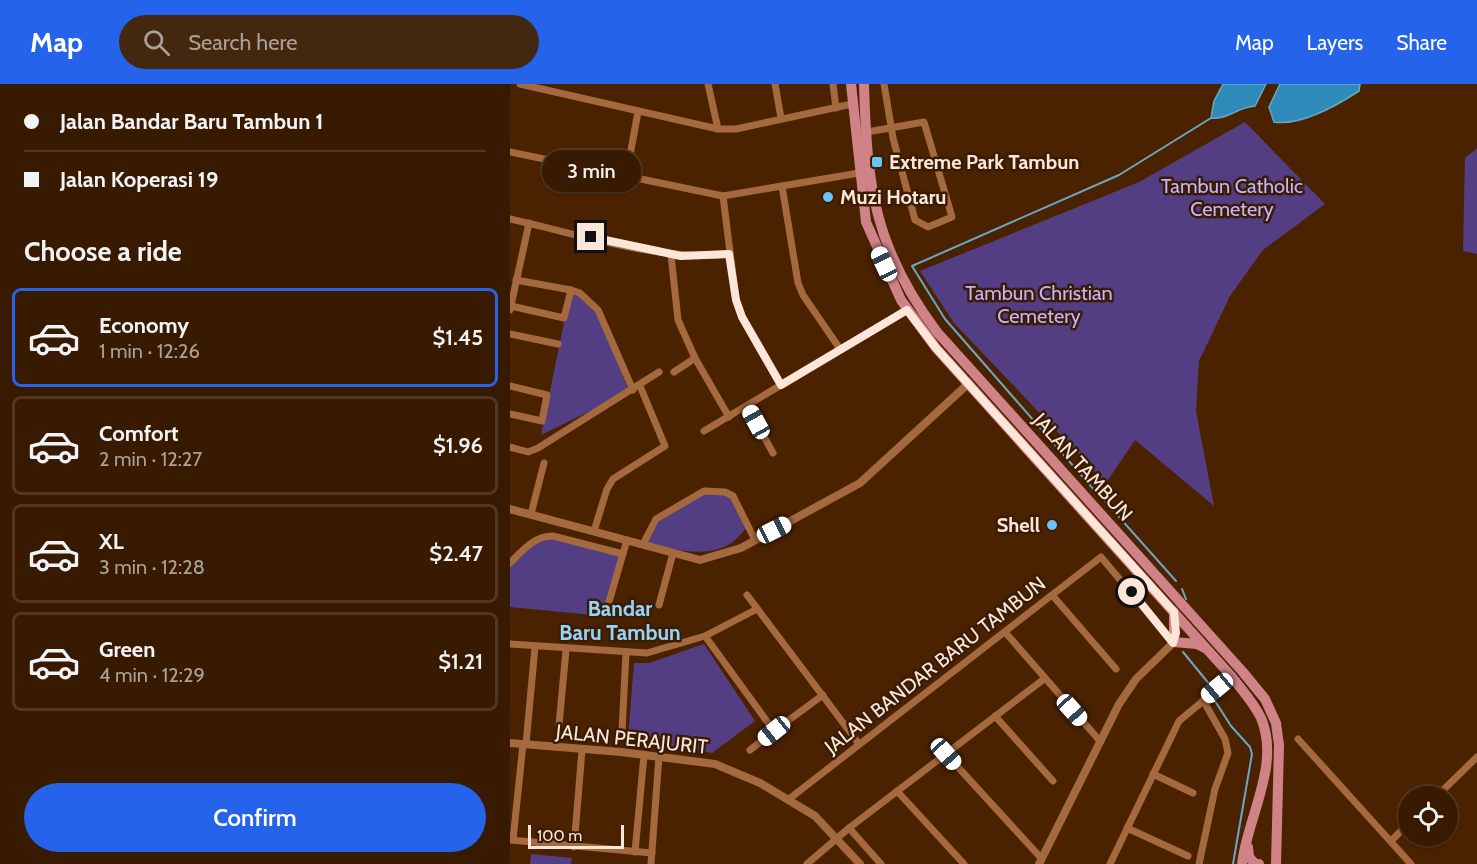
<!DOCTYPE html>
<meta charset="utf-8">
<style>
body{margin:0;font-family:Cabin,sans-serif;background:#43270f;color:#f1f3f6;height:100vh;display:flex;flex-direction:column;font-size:22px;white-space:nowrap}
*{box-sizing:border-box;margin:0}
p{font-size:20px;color:#aba199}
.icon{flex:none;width:33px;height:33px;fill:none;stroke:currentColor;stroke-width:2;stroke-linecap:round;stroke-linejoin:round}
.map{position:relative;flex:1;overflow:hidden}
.panel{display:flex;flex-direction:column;background:#381a00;width:510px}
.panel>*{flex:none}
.hud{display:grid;align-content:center;height:132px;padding:0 24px;background:#381a00}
.buttons{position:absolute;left:888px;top:702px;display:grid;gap:12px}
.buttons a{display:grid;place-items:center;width:60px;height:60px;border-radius:50%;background:#381a00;box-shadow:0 2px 4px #0004,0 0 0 2px #523822;font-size:30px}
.scale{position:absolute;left:18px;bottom:15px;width:96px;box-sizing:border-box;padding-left:6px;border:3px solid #fbe6d9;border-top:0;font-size:16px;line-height:21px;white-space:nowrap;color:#fbe6d9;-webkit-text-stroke:4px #3a1c05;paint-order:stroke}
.end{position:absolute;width:27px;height:27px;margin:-14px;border:8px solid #fbe6d9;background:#111;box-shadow:0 0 0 3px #111}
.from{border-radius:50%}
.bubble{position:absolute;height:42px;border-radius:21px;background:#381a00;box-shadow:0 2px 4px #0004,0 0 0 2px #523822;font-size:20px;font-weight:600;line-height:42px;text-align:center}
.car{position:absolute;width:18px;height:36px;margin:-18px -9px;border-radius:8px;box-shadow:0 0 4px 2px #0007;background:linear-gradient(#fff 24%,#345 0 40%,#fff 0 76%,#345 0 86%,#fff 0)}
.hud b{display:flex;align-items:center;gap:21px;height:57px;font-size:22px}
.hud b+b{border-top:2px solid #523822}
.hud i{width:15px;height:15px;background:#f1f3f6}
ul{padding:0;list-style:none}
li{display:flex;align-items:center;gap:18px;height:99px;margin:0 12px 9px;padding:0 12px;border:3px solid #523822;border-radius:9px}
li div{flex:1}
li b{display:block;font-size:22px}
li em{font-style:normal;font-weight:600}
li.current{border-color:#2563eb}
li>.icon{width:54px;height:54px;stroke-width:1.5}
h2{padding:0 24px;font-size:27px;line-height:72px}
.cta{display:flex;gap:12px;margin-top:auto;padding:12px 24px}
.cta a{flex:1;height:69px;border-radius:36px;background:#2563eb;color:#fff;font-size:24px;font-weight:600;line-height:69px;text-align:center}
header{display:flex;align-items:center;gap:36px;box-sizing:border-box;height:84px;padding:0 30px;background:#2563eb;color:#fff}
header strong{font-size:28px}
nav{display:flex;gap:33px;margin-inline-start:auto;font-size:21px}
.search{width:420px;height:54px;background:#43270f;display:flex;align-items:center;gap:15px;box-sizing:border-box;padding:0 21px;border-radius:33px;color:#aba199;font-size:22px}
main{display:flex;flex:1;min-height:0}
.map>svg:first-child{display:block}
</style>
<header>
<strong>Map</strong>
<div class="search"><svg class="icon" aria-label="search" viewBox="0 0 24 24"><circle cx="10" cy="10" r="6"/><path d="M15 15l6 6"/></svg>Search here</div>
<nav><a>Map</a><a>Layers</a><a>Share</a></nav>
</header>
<main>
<section class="panel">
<div class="hud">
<b><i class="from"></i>Jalan Bandar Baru Tambun 1</b>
<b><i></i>Jalan Koperasi 19</b>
</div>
<h2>Choose a ride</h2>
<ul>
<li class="current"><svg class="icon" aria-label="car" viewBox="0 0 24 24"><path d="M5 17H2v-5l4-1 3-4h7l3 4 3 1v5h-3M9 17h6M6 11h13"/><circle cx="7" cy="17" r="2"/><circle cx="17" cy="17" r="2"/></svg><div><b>Economy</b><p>1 min · 12:26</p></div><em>$1.45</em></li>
<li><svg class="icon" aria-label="car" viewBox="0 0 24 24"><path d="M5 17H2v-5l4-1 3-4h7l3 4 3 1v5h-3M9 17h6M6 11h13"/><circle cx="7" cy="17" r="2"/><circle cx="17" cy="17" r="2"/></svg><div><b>Comfort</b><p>2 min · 12:27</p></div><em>$1.96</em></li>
<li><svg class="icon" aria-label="car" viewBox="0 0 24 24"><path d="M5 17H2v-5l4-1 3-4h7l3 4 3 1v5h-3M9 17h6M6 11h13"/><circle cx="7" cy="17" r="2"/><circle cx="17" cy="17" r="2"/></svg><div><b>XL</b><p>3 min · 12:28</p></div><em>$2.47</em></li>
<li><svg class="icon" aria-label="car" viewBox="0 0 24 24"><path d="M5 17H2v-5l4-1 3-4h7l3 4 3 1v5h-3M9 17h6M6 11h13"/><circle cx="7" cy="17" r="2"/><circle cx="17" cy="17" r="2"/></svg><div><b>Green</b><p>4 min · 12:29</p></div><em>$1.21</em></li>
</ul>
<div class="cta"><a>Confirm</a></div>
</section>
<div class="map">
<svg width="967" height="780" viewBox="0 0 967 780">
<rect width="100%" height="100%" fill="#4b2200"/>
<g fill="#533e83">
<path d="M735,38L815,120L753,166L720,212L689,277L686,327L704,422L625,356L596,399L444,239L410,187L629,98Z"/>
<path d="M967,64V170L953,167L955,74Z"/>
<path d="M67,208L88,226L119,308L31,351L60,209Z"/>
<path d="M194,407L223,412L238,440C215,481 172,466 133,460L146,435Z"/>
<path d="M34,452L113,470L93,532L0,523V478Z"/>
<path d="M194,560L245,637L202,669L118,655L124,579H139Z"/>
<path d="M21,770L62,774L61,780H20Z"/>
</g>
<g fill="#2d8ab9" stroke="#6ba6c3" stroke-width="1.5">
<path d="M713,0H756L745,22C726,24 717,36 701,34L704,17Z"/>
<path d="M770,0H850L849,7C826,22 791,42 764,38L759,23Z"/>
</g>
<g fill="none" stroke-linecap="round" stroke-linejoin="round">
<g stroke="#6ba6c3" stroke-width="2">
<path d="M586,408L435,235L402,182L609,91L701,34"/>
<path d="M593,415L666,497"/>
<path d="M672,505L676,515"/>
<path d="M673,568L700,601"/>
<path d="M705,617L721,642L740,663L742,670L723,780"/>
</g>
<g stroke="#a5693e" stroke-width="7">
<path d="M10,0L208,45H226L342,20"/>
<path d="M198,0L208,45"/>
<path d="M265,0L271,34"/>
<path d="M323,0L326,24"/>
<path d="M357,48L414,38L442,133L418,143L405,136L383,54L374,0"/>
<path d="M0,68L213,112L349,89"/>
<path d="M116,93L128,28"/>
<path d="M272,102L288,199L293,211L330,265"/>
<path d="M213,112L226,216L232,233L271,301"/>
<path d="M0,135C68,150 151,178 220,170"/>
<path d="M161,171L168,236L185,274L219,333"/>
<path d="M6,196L61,206L70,209L88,226L123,306"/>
<path d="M1,222L54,234L61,206"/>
<path d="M0,226L19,139"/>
<path d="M0,250L48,260"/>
<path d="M164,288L185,274"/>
<path d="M0,302L37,311L32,337L0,330"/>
<path d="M237,322L263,369"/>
<path d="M194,347L397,226"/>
<path d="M0,363L18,368L28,364L149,288"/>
<path d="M21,430L34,379"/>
<path d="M84,447L97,405L103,395L155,362L130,302"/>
<path d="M133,460L146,435L194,407L215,408L223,412L245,456"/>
<path d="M0,479C13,466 24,452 43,452L113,470"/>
<path d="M237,511L349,660"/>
<path d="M543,512L606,585"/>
<path d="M149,521L163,469"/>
<path d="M96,528L117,456"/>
<path d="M495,548L590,657"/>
<path d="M195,552L264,647L313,611"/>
<path d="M0,560L137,569L195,552L247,525"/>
<path d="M485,632L543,697"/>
<path d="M49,641L56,566"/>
<path d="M112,647L116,568"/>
<path d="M788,655L901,780"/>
<path d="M16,660L25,563"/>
<path d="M240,666L264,647"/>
<path d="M436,670L532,775"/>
<path d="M643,690L683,709"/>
<path d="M387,707L454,780"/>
<path d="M927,712L967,673"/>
<path d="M279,715L591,473L663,559"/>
<path d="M339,744L371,780"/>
<path d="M617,744L678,772"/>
<path d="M0,756L142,769"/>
<path d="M3,756L13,660"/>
<path d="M881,757L898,740"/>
<path d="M64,763L72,666"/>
<path d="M125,768L134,671"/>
<path d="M141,780L149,672"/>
<path d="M297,780L339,744L534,595"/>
<path d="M600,780L669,637L722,593"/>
<path d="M689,780L705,705L718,669L715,655L693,616"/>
</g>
<g stroke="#a5693e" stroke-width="8">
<path d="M0,425L190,476L231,464L350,399L459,299"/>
<path d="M0,659L111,668L205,680L250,699L305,732L350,780"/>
<path d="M529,780L609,620L626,595L664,558"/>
</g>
<g stroke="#d08386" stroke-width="10">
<path d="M341,0L356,138L391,216L426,264L722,593C732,606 744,619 751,634C771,681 737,734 732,780"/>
<path d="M354,0C357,102 364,164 427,248L732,587L755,615L766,639L769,661L766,780"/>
<path d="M664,528V558L687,560L695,564"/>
<path d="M738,763L739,773L745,780H749"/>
</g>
</g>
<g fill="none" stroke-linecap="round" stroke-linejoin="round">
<path stroke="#fbe6d9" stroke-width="8" d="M81,153L171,172L219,170L226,216L232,233L271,301L397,226L426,264L664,528L666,549L663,559L622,508"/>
</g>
<g fill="#6dc2f3" stroke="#3a1c05" stroke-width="2">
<rect x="361" y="72" width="12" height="12" rx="3"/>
<circle cx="318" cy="113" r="6"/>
<circle cx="542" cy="441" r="6"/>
</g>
<g text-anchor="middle" stroke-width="5" stroke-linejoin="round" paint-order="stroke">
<g font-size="20" font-weight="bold" fill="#fbe6d9" stroke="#3a1c05" text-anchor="start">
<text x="379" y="85">Extreme Park Tambun</text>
<text x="330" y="120">Muzi Hotaru</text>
<text x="530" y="448" text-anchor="end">Shell</text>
</g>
<g font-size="20" fill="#c5b3fb" stroke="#3a1c05">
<text x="722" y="109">Tambun Catholic<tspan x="722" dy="23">Cemetery</tspan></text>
<text x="529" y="216">Tambun Christian<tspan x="529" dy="23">Cemetery</tspan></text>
</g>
<g font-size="20" fill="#fbe6d9" stroke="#3a1c05">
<text transform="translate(573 383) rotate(48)" y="7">JALAN TAMBUN</text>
<text transform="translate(425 581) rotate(-38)" y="7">JALAN BANDAR BARU TAMBUN</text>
<text transform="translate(122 655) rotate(6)" y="7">JALAN PERAJURIT</text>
</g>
<g font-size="21" font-weight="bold" fill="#97d4f8" stroke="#3a1c05">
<text x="110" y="532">Bandar<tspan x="110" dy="24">Baru Tambun</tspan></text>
</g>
</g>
</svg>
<div class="buttons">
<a><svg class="icon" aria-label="locate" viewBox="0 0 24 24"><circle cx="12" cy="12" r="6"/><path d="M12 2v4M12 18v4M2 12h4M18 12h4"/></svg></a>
</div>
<div class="scale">100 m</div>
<i class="end from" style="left:622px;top:508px"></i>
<i class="end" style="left:81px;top:153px"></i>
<div class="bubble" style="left:32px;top:66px;width:99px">3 min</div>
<i class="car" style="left:374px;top:180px;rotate:335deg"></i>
<i class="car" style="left:246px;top:338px;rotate:331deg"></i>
<i class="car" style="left:264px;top:446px;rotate:63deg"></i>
<i class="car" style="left:707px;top:604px;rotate:230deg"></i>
<i class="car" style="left:562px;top:626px;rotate:138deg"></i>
<i class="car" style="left:264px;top:647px;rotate:231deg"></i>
<i class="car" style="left:436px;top:670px;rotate:138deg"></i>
</div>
</main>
